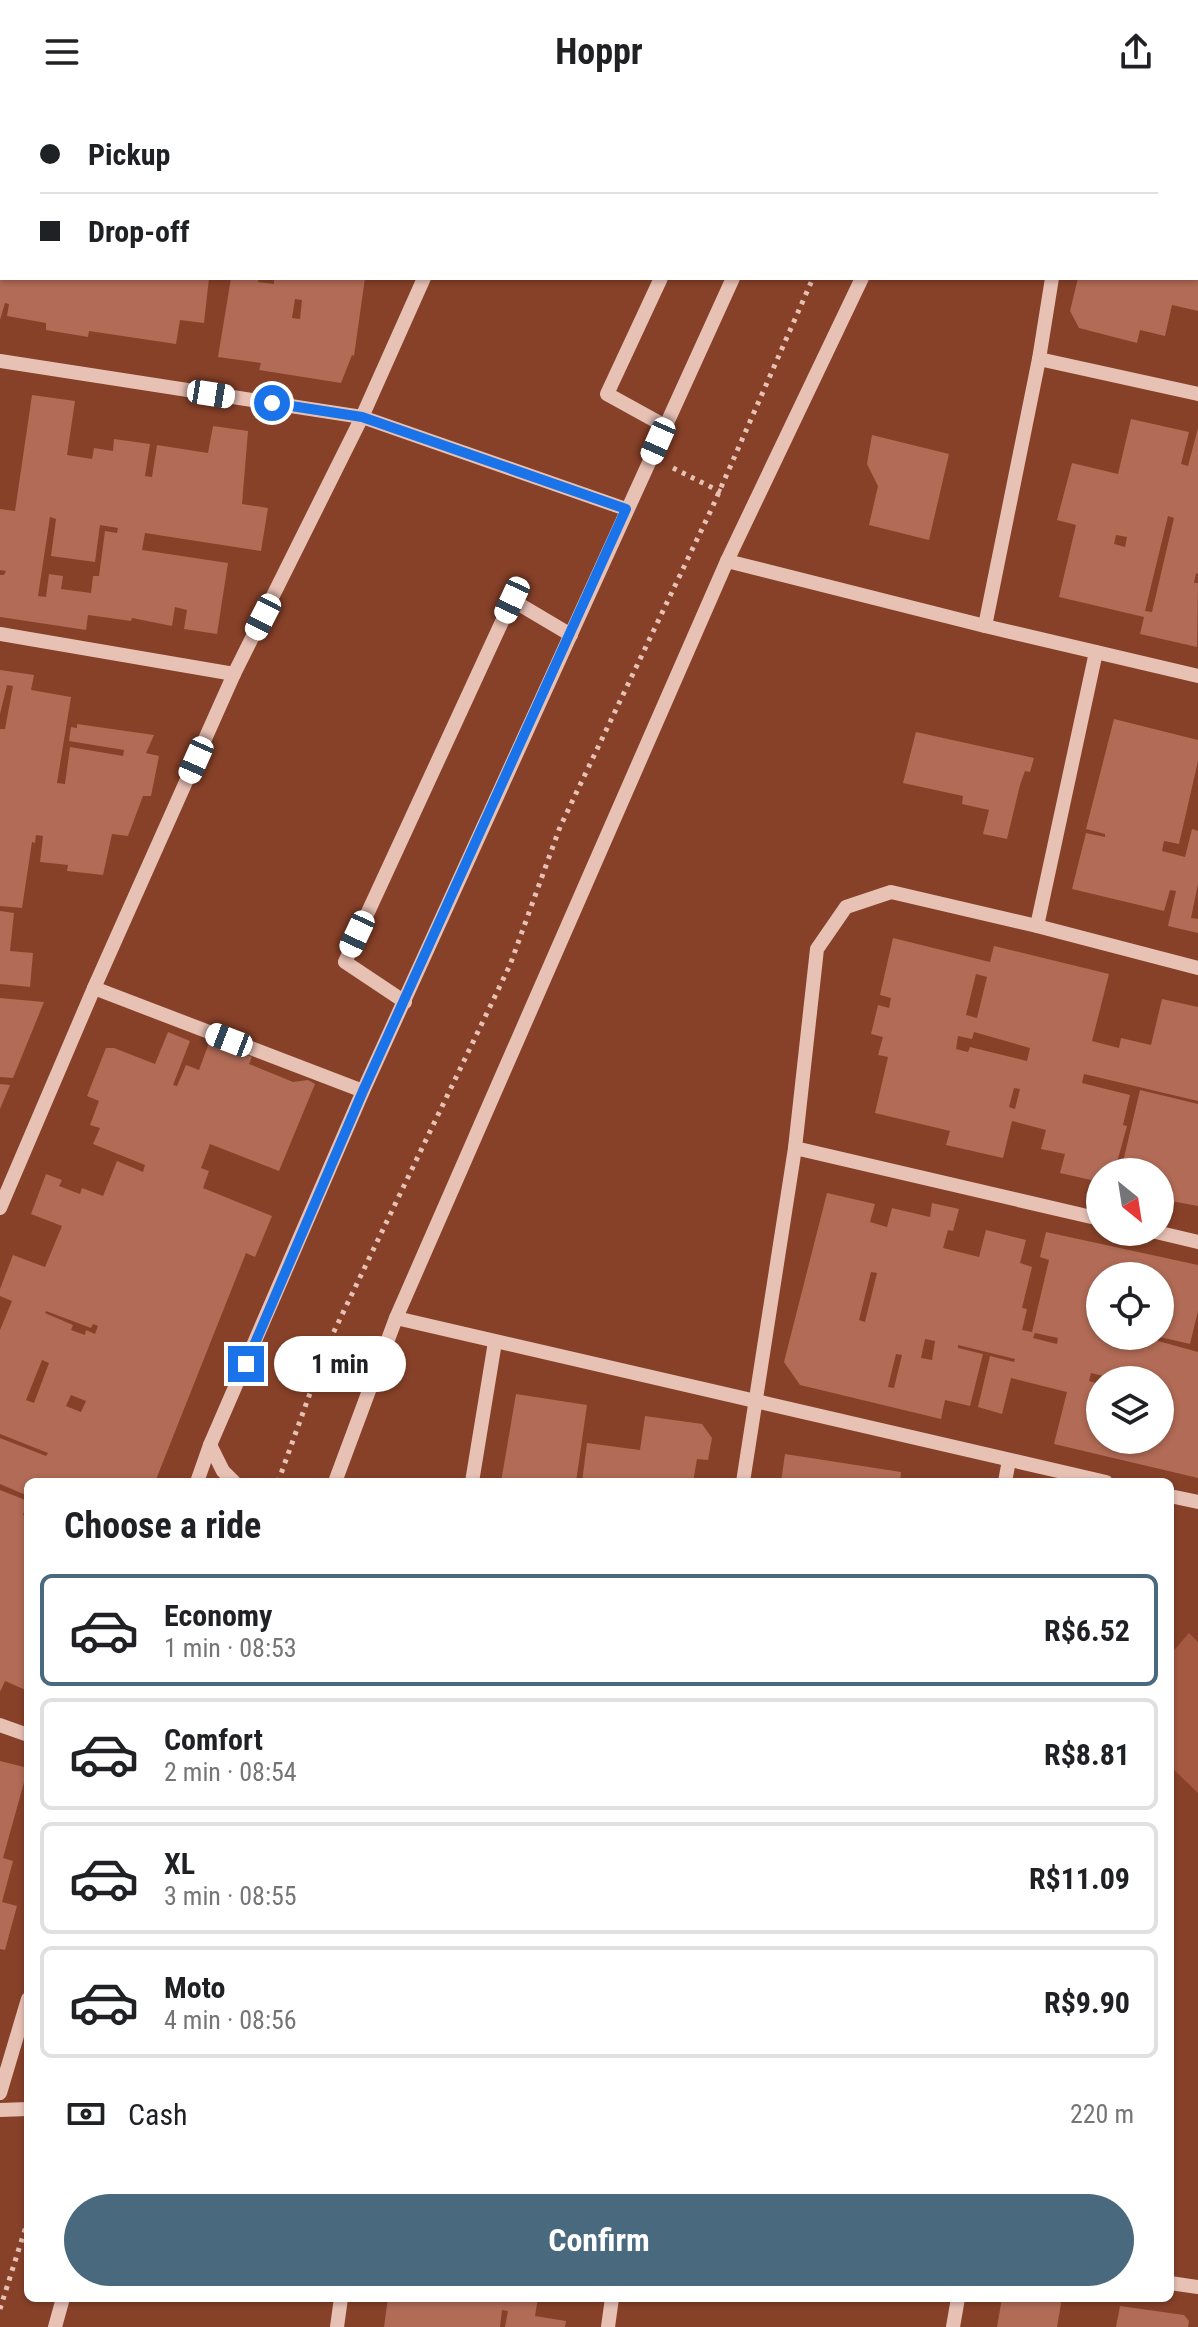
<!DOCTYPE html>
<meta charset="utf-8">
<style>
body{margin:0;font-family:"Roboto Condensed",sans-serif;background:#f6f6f6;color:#202124;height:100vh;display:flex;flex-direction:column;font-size:30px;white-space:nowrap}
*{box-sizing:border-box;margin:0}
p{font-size:26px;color:#757577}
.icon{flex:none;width:44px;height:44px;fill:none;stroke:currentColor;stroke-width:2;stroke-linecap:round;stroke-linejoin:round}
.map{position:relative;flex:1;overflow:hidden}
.drawer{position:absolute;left:24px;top:1374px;width:1150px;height:824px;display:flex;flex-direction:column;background:#fff;border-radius:12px;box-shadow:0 2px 6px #0004}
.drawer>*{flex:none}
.top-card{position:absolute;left:0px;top:0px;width:1198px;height:176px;box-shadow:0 2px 6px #0004;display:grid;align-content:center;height:176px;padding:0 40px;background:#fff}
.needle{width:52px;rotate:150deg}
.buttons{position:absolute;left:1086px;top:1054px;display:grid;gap:16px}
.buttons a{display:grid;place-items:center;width:88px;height:88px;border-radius:50%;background:#fff;box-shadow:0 2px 6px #0004;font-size:40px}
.end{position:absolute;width:36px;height:36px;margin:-18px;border:10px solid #1a73e8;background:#fff;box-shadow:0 0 0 4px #fff}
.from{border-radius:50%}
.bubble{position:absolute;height:56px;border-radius:28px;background:#fff;box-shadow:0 2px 6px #0004;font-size:26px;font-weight:700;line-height:56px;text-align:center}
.car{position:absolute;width:24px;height:48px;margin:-24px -12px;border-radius:10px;box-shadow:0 0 6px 2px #0007;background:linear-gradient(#fff 24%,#345 0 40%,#fff 0 76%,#345 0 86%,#fff 0)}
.top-card b{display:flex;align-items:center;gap:28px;height:76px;font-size:30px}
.top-card b+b{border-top:2px solid #e0e0e0}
.top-card i{width:20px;height:20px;background:#202124}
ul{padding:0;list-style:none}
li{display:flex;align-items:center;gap:24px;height:112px;margin:0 16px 12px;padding:0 24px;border:4px solid #e0e0e0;border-radius:12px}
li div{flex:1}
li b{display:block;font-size:30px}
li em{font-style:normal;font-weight:700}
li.current{border-color:#49697f}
li>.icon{width:72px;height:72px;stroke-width:1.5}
h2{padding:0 40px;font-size:36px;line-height:96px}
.pay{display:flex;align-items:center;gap:20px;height:88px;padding:0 40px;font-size:30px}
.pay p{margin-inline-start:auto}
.cta{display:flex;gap:16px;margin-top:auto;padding:16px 40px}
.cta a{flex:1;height:92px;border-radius:48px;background:#49697f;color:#fff;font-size:32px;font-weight:700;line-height:92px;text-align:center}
header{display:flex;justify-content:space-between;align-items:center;height:104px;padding:0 40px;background:#fff;font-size:36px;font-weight:700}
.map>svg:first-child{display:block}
</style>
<header><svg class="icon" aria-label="menu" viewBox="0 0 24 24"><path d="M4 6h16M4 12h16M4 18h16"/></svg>Hoppr<svg class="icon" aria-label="share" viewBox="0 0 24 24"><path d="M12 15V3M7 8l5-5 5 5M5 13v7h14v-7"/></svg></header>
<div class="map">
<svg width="1198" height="2223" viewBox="0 0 1198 2223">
<rect width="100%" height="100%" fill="#874129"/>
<path fill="#a65941" d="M1189,1529L1198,1538V1689L1170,1662V1551Z"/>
<g fill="#b16b56" fill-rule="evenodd">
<path d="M0,174H209L204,219L180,216L176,240L89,227L88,233L46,226V219L7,212L9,200L5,199L0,216Z"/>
<path d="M231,174H259L258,178L274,180V174H365L354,252L352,251L341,279L259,266L261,259L218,253ZM295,195L302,196L300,215L292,214Z"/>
<path d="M1078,174H1198V207L1172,201L1165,232L1140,226L1137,239L1079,224L1070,207Z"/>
<path d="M32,291L75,297L67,351L92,355L94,344L113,347L114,335L150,340L145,372L152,373L157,341L208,349L213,322L248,327L242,400L268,404L261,447L145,429L142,446L228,459L217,530L184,525L187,506L175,503L172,522L132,514L131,517L88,511L86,526L0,513V471H4L6,467L0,466V405L15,407ZM50,413L56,415L51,452L95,458L100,421L118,424L117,429L105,427L99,472H93L91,489L61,485L63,472L49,470L46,493L38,492Z"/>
<path d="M1131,315L1189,328L1181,360L1188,362L1198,324V470L1196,469L1194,479H1198L1197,543L1140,530L1144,513L1059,493L1076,421L1057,416L1072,359L1118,370ZM1168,412L1174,414L1152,508L1145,507ZM1116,431L1127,433L1125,443L1114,440Z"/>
<path d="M872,331L949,350L929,436L869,421L878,382L867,360Z"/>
<path d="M0,566L34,571L31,586L71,593L57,679L65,680L70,643L123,652L124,646L69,637L71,623L77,624V620L154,631L146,649L159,652L151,692H143L128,732L112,730L103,771L67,767L68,761L40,758L43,732L36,731L35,739L32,738L22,804L0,802V625H5L13,582L7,581L0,610Z"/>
<path d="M1114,615L1198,636V657L1179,740L1164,737L1162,747L1185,753L1192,725L1198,727V780L1191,814L1198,815V829L1168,822L1176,787L1170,786L1164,807L1072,785L1086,729L1105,733V730L1086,725Z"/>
<path d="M916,628L1034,654L1030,668L1025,667L1020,681L1007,735L983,730L989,706L962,700L963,692L903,679Z"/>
<path d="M0,807L14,809L10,847L33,849L30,883L0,880Z"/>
<path d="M893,834L990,858L994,842L1109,870L1092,937L1119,944L1121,934L1151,941L1162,895L1198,903V997L1084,970L1082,979L1130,991L1123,1021L1127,1022L1116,1062H1122L1140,986L1198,1000V1102L1160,1095V1068H1100V1078L1060,1069L1065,1050L1041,1045L1046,1026L1012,1017L1003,1054L946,1041L950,1027L875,1009L888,953L878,951L883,933L871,930L878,901L889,904L891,894L880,891ZM976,870L987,873L977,914L966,911ZM974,928L1030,944L1027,957L970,943L968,948L956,945L958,932L972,935ZM1014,984L1020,985L1015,1005L1009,1003Z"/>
<path d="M0,894L44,898L13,974L0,973Z"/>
<path d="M168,928L190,937L173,981L177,982L186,961L199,966L210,936L252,953L249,960L293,978L308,976L315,980L279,1067L210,1040L201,1064L209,1067L203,1084L272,1112L255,1153L246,1149L155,1378H28V1392L0,1380V1334L46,1352L48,1349L0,1330V1226L12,1197L0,1192V1185L13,1151L45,1163L62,1122L31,1110L46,1070L62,1076L59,1082L80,1090L82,1084L103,1092L117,1057L143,1068L145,1061L93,1040L100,1024L90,1021L99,997L87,992L106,944H114L155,960ZM46,1207L91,1224L93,1220L98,1222L95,1230L86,1226L85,1231L71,1226L73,1221L45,1209ZM42,1256L49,1259L34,1299L26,1296ZM71,1291L86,1297L81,1308L66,1302Z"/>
<path d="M0,980L10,981L0,1005Z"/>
<path d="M827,1089L875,1100L870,1118L887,1123L892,1104L930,1113L932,1099L959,1105L953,1127L948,1126L943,1144L979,1153L986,1126L1026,1136L1020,1159L1032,1163L1022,1204L1027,1205L1022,1226L1032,1228L1049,1156L1040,1153L1046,1128L1198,1161V1207L1190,1240L1160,1233V1172H1100V1232H1140L1198,1248V1374L1054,1340L1067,1288L1011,1274L1002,1310L978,1303L990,1252L1014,1258L1015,1255L958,1241V1244L983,1250L970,1302L945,1296L941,1315L800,1281L784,1258ZM871,1168L877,1169L865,1218L859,1216ZM1035,1229L1058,1234L1057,1240L1033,1234ZM925,1235L935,1237L932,1256L921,1254ZM896,1250L902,1251L894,1284L888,1283ZM1091,1269L1120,1276H1160V1336H1100V1280L1089,1277Z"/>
<path d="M516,1290L587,1301L576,1378H501Z"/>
<path d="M645,1312L702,1320L712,1334L708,1356L697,1355L693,1378H582L587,1339L640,1346Z"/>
<path d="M785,1350L901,1368L900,1378H781Z"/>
<path d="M0,1386L28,1397L23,1411L28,1413V1587L5,1577L0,1588Z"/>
<path d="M0,1657L28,1664L3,1754L13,1757L2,1798L17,1802L5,1846L0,1845Z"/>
<path d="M388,2194H538L535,2212L566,2217L565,2223H505L508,2207L502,2206L500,2223H384Z"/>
<path d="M1002,2194H1062L1057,2223H997Z"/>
<path d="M1120,2202L1184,2211L1189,2217L1188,2223H1116Z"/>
</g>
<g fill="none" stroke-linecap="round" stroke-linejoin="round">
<g stroke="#e8c1b5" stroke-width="5" stroke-dasharray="4 6" stroke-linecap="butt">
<path d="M899,2L900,0"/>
<path d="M673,364L721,388"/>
<path d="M278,1378L327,1242L510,861L560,723L712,404L813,174"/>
<path d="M0,2205L28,2116"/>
</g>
<g stroke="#e8c1b5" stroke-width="14">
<path d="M117,0L131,2"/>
<path d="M214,2V0"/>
<path d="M500,2L501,0"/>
<path d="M741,2L742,0"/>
<path d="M813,2L814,0"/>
<path d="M943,2L944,0"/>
<path d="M1078,2L1079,0"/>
<path d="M661,174L607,290L665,322"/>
<path d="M1039,255L1198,290"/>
<path d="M0,257L362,313L626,405"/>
<path d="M727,457L985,522L1039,255L1052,174"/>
<path d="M985,522L1198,572"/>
<path d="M0,530L234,570"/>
<path d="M1037,822L1096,548"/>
<path d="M94,884L363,987"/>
<path d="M405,898L345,858L512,496L571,531"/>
<path d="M795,1044L1100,1115"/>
<path d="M0,1104L94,884L234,570L362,313L424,174"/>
<path d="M1156,1128L1198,1138"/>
<path d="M396,1214L1106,1378"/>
<path d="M210,1341L223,1367L234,1378"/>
<path d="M197,1378L210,1341L363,987L733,174"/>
<path d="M335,1378L396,1214L727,457L862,174"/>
<path d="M472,1378L495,1238"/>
<path d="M743,1378L795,1044L817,845L846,803L891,788L1037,822L1198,864"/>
<path d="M1005,1378L1009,1356"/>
<path d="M1170,1392L1198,1398"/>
<path d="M0,1621L28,1631"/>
<path d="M0,1989L28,1895"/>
<path d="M0,2006L28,2005"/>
<path d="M1170,2179L1198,2183"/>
<path d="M55,2223L63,2194"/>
<path d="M337,2223L341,2194"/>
<path d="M608,2223L612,2194"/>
<path d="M953,2223L958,2194"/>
</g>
</g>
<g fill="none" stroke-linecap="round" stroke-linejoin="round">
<path stroke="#1a73e8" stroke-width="10" d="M246,1260L363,987L626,405L362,313L272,299"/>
</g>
</svg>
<div class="buttons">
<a><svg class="needle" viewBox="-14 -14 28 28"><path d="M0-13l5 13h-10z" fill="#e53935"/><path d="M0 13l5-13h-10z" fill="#757577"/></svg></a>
<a><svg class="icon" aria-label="locate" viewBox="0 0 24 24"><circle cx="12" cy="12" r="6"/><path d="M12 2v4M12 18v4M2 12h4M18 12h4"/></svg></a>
<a><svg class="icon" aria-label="layers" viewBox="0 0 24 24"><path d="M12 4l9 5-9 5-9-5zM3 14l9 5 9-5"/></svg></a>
</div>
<i class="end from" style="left:272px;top:299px"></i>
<i class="end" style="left:246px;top:1260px"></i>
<div class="bubble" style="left:274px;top:1232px;width:132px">1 min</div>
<i class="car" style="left:211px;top:290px;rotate:99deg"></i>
<i class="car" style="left:658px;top:337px;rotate:204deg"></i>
<i class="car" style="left:512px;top:496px;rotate:205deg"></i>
<i class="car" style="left:263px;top:513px;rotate:207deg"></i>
<i class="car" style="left:196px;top:656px;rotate:204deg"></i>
<i class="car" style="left:357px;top:830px;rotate:205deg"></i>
<i class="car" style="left:229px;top:936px;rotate:291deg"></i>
<div class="top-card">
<b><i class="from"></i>Pickup</b>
<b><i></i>Drop-off</b>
</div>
<section class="drawer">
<h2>Choose a ride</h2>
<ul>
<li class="current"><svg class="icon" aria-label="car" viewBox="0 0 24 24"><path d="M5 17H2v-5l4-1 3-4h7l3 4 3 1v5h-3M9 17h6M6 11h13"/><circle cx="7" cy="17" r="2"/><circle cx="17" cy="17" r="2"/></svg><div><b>Economy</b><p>1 min · 08:53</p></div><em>R$6.52</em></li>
<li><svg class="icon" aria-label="car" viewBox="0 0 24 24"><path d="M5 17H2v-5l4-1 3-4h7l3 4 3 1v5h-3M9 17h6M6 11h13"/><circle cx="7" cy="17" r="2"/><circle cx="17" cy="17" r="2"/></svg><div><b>Comfort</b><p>2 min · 08:54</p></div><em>R$8.81</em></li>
<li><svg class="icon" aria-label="car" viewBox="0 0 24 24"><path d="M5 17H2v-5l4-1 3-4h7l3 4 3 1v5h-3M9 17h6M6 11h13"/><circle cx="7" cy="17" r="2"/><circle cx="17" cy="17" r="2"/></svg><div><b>XL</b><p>3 min · 08:55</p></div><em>R$11.09</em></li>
<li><svg class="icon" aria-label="car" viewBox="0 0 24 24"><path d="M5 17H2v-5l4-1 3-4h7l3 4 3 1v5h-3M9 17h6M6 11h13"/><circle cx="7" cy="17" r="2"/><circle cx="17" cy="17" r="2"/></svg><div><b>Moto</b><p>4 min · 08:56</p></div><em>R$9.90</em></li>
</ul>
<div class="pay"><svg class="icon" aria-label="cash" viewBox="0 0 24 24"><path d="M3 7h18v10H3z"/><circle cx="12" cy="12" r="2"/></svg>Cash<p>220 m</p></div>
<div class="cta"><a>Confirm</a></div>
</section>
</div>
